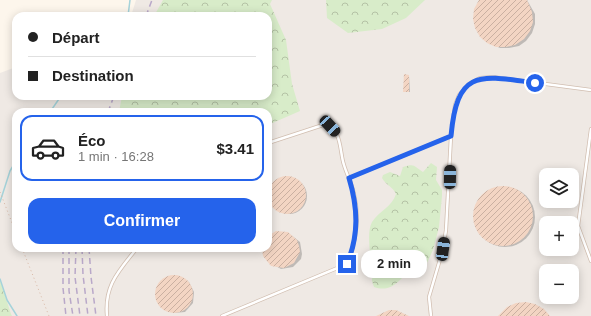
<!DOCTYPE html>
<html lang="fr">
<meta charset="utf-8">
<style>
body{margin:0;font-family:Arial,sans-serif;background:#f6f6f6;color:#222;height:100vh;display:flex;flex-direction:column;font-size:15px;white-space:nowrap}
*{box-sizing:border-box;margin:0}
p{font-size:13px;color:#767676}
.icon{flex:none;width:22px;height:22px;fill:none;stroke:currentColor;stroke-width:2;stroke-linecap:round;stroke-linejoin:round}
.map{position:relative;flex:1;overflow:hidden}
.details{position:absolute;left:12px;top:108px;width:260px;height:144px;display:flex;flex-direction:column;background:#fff;border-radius:12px;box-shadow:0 2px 10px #0003}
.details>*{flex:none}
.top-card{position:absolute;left:12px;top:12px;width:260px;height:88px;border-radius:12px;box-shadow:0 2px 10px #0003;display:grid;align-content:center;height:88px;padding:0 16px;background:#fff}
.fabs{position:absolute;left:539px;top:168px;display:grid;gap:8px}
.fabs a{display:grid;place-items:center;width:40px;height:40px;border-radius:8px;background:#fff;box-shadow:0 2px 10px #0003;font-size:20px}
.end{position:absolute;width:18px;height:18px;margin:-9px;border:5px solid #2563eb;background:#fff;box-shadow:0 0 0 2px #fff}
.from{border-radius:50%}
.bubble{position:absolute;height:28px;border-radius:12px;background:#fff;box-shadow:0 2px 10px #0003;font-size:13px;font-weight:600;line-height:28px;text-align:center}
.car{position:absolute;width:12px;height:24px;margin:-12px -6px;border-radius:5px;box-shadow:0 0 3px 1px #0007;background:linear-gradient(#222 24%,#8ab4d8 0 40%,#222 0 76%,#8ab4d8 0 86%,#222 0)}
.top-card b{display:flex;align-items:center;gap:14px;height:38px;font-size:15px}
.top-card b+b{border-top:1px solid #e0e0e0}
.top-card i{width:10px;height:10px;background:#222}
ul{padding:7px 0 0;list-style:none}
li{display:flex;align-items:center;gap:12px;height:66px;margin:0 8px 6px;padding:0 8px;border:2px solid transparent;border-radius:12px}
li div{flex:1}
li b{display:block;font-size:15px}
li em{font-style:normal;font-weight:600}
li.current{border-color:#2563eb}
li>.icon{width:36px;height:36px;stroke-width:1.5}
.primary-button{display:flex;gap:8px;margin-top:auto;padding:8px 16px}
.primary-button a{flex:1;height:46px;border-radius:12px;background:#2563eb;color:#fff;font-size:16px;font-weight:600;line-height:46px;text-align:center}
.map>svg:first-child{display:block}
</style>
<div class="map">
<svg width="591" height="316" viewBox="0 0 591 316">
<defs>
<pattern id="forest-crowns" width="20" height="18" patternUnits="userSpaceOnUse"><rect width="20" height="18" fill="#d8ecc9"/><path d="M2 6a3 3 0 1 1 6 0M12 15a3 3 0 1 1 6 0" fill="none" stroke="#b4c2a5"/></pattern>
<pattern id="building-hatch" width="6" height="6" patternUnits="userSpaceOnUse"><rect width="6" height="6" fill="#f3d5c3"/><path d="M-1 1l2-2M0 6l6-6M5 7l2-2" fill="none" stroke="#cab0a1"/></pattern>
</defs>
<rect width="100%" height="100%" fill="#fdf6ec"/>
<path fill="#efe9e4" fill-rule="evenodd" d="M136,0H591V316H0V73L16,67V96H268V16H131ZM16,112H268V248H16ZM546,175H572V201H546ZM546,223H572V249H546ZM546,271H572V297H546Z"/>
<g fill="url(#forest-crowns)">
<path d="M163,0H272L270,4L286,40L292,84L300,111L268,125V112H119L122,96H268V16H154Z"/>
<path d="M326,0H425L406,18L382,29L348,33L327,18Z"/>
<path d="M431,163L437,167L436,180L442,190V196L439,227L433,250L426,265L423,266L414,265C402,276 394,294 374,287L372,281C373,266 365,234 372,222C379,211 392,207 396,194C393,187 386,185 382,178L383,175L390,172L400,176L403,167C416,163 414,167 423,172Z"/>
<path d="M0,280L11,314L12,316H0Z"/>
</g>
<g fill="#0003">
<path d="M481,0H527L535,14V24L532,33L526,41L519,46L509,48H500L491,44Z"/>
<path d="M409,76L410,92H404Z"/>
<circle cx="289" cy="196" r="18"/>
<circle cx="505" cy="217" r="30"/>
<path d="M291,235L300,242L302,254L301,259L293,267L281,269L267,261L264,248H268V238Z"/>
<path d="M169,276H174L189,282L194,292L193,303L185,312L174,313L160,305L156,294L159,283Z"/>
</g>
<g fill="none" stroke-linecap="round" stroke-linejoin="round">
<g stroke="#a5d3da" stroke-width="1.5">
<path d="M128,16L130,0"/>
<path d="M50,112L61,96"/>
<path d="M0,202L10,171L16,161"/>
<path d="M0,279L7,300L17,316"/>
</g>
</g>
<g fill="url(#building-hatch)">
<path d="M479,0H527L532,12L533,22L530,31L524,39L515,45L506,47H496L487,43L480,37L475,28L473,19L474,9Z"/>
<path d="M404,74L409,75V92H403Z"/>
<circle cx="287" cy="195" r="19"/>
<circle cx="503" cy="216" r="30"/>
<path d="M276,231L288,232L297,240L299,246L300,252L294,263L284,268L271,266L263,256L262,248H268V236Z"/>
<circle cx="174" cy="294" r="19"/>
<path d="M526,302L535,304L544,309L550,316H498L507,307L516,303Z"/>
<path d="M389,310H396L409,316H376Z"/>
</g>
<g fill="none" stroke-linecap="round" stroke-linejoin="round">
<defs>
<g id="lane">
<path d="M591,129L578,226L591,261"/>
<path d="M349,178L451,136"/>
<path d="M107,316C104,285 119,271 137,248"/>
<path d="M222,316L347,264C356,242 360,218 354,194C352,184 347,175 344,165C339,151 343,128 323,125L268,143"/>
<path d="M431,316L429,297L443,249L446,230L451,136L455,105L459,95L469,84L480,78L493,77L591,90"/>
</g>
</defs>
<use href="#lane" stroke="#d1beb0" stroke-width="4"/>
<g stroke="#d9b8a5" stroke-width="1" stroke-dasharray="1 3" stroke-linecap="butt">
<path d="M0,192L16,233"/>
<path d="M22,248L49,316"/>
</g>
<use href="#lane" stroke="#fff" stroke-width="2.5"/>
<g stroke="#b9a8c9" stroke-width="1.5" stroke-dasharray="6 4" stroke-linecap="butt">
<path d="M146,16L152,0"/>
<path d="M108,112L114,96"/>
<path d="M63,248V288L66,316"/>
<path d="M69,248V291L73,316"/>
<path d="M76,248L75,277L80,316"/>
<path d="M82,248L83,275L88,316"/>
<path d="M89,248L91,277L96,316"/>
</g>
</g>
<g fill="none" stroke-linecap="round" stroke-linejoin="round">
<path stroke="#2563eb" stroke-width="5" d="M347,264C359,235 358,208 349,178L451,136C457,69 479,75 535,83"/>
</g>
</svg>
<div class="fabs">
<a><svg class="icon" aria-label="layers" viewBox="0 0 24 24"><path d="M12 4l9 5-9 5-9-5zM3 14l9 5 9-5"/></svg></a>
<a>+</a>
<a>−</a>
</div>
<i class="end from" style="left:535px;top:83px"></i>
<i class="end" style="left:347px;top:264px"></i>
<div class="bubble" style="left:361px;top:250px;width:66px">2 min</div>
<i class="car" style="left:330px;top:126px;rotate:137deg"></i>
<i class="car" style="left:450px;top:177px;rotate:1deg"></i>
<i class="car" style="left:443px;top:249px;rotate:8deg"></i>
<div class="top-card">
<b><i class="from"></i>Départ</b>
<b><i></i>Destination</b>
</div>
<section class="details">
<ul>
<li class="current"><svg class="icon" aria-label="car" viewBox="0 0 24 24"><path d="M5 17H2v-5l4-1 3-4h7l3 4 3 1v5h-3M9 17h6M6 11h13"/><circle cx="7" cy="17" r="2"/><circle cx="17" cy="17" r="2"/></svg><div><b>Éco</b><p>1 min · 16:28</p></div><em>$3.41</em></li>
</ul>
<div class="primary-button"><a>Confirmer</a></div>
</section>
</div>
